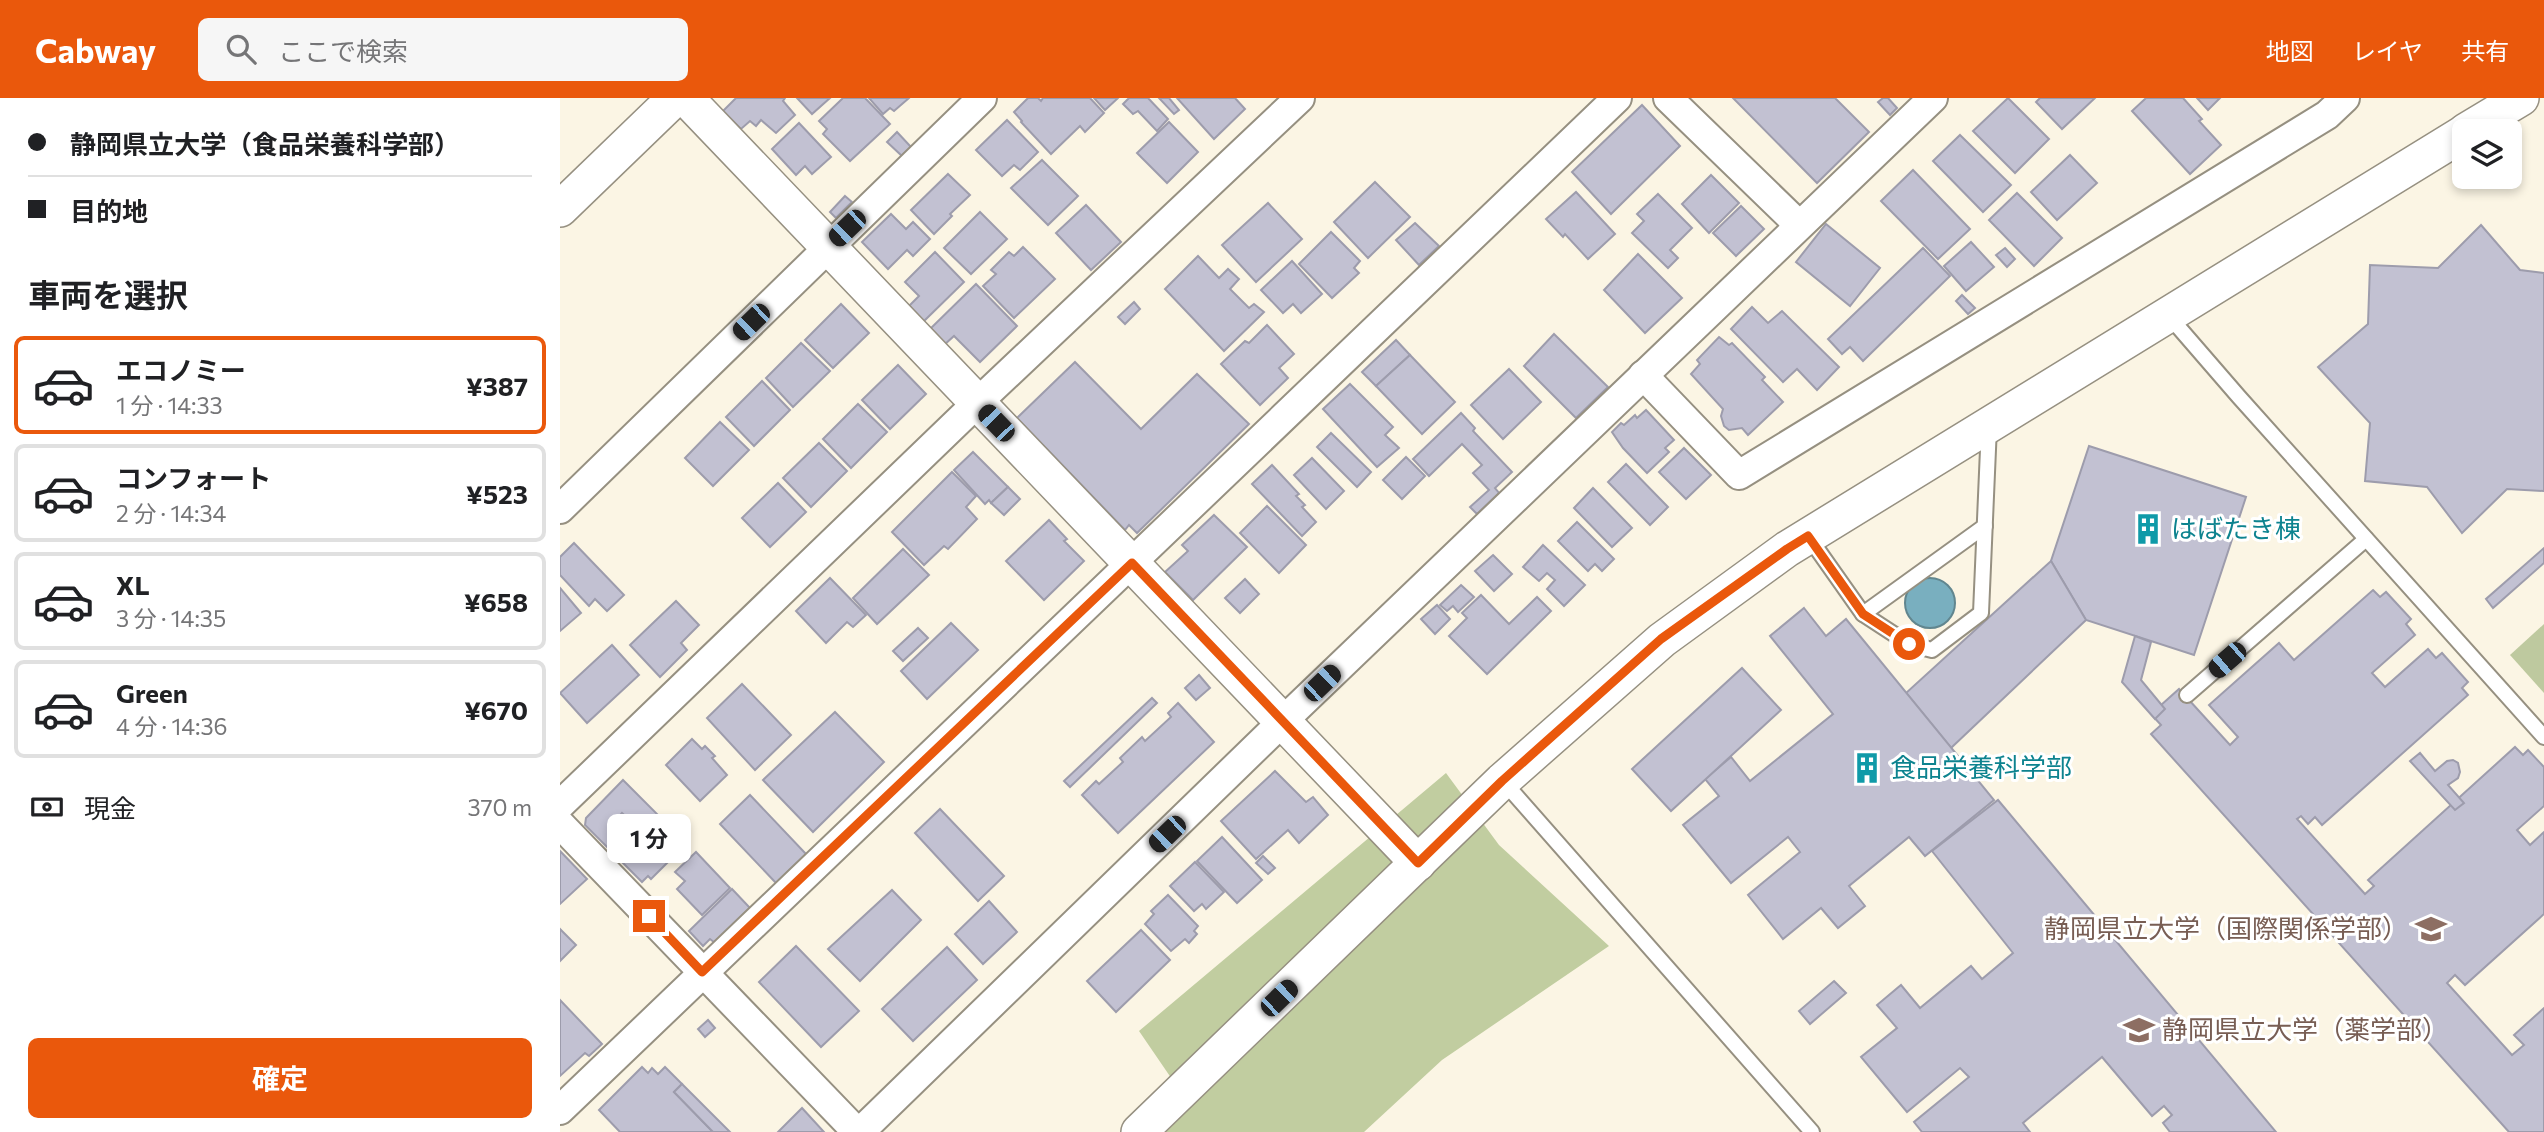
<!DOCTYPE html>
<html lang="ja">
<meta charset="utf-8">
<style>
body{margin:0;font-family:Commissioner,"Noto Sans JP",sans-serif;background:#f6f6f6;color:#202124;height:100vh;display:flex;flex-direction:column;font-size:26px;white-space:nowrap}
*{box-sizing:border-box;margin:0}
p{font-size:23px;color:#757577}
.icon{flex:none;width:38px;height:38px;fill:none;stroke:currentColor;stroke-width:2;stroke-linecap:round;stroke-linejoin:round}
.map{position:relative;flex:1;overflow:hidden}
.panel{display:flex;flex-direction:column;background:#fff;width:560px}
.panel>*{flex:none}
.hud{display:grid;align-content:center;height:154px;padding:0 28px;background:#fff}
.fabs{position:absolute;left:1892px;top:21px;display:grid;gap:14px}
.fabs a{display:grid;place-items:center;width:70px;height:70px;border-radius:10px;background:#fff;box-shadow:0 4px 10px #0003;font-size:35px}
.end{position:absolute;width:32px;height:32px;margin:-16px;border:9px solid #ea580c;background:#fff;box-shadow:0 0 0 4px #fff}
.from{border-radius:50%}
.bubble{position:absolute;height:49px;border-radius:10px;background:#fff;box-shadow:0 4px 10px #0003;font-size:23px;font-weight:700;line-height:49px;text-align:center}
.car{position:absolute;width:21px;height:42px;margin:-21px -10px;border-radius:9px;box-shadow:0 0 5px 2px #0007;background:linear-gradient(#222 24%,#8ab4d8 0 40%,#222 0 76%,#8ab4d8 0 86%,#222 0)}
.hud b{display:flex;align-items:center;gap:24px;height:66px;font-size:26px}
.hud b+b{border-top:2px solid #e0e0e0}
.hud i{width:18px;height:18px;background:#202124}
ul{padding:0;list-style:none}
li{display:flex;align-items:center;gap:21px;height:98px;margin:0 14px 10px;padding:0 14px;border:4px solid #e0e0e0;border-radius:10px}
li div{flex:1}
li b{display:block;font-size:26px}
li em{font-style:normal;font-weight:700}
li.current{border-color:#ea580c}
li>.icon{width:63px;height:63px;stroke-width:1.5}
h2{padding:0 28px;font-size:32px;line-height:84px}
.pay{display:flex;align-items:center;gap:18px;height:77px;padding:0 28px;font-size:26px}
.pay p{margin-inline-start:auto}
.cta{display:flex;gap:14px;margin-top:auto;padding:14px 28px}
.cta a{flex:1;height:80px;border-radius:10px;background:#ea580c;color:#fff;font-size:28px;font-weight:700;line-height:80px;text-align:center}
header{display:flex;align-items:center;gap:42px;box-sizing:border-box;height:98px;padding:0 35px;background:#ea580c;color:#fff}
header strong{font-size:33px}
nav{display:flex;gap:38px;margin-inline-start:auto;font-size:24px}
.search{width:490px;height:63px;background:#f6f6f6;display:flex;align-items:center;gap:18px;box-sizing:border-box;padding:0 24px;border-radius:10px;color:#757577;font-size:26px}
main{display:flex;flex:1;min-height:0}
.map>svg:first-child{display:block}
</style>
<header>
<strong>Cabway</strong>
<div class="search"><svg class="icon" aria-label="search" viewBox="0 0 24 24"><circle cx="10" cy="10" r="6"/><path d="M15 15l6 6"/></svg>ここで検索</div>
<nav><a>地図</a><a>レイヤ</a><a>共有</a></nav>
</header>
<main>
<section class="panel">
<div class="hud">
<b><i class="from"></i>静岡県立大学（食品栄養科学部）</b>
<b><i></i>目的地</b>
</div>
<h2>車両を選択</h2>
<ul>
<li class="current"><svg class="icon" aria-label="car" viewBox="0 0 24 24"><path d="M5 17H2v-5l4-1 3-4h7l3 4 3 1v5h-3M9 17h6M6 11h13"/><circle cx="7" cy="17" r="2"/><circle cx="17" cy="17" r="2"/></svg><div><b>エコノミー</b><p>1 分 · 14:33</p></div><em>¥387</em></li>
<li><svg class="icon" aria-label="car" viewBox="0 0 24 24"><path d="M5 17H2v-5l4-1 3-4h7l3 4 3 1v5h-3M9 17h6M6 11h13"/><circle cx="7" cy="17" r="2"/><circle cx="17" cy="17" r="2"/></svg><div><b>コンフォート</b><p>2 分 · 14:34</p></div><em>¥523</em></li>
<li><svg class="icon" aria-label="car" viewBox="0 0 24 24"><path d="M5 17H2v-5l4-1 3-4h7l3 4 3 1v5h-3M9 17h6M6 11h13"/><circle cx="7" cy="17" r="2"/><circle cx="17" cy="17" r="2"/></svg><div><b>XL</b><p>3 分 · 14:35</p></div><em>¥658</em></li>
<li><svg class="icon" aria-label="car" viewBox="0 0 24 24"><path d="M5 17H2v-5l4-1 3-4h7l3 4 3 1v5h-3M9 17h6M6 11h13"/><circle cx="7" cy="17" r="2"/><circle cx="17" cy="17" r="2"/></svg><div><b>Green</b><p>4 分 · 14:36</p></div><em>¥670</em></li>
</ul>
<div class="pay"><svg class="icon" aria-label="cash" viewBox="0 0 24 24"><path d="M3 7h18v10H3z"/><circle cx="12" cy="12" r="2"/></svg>現金<p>370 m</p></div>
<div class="cta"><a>確定</a></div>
</section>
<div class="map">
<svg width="1984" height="1034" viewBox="0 0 1984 1034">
<rect width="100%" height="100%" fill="#fbf5e4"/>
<path fill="#bec99f" d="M1984,526V595L1950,557Z"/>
<path fill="#c1cda0" d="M886,675L939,747L1049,848L882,962L804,1034H606L631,1009L579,933Z"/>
<circle fill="#79afbf" stroke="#61868f" stroke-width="2" cx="1370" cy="505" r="25"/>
<g fill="#c2c1d2" stroke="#9d9cac" stroke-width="2" fill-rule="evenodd">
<path d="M176,0H225L223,3L235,17L216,35L201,22L196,28L190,23L181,31L163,13Z"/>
<path d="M237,0H270L252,16Z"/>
<path d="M283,0H305L330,26L290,63L263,36L267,31L259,23Z"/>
<path d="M309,0H349L334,13L330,10L323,16Z"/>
<path d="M468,0H478L481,3L483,0H530L544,15L525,34L520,28L491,56L461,24L462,23L454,14Z"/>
<path d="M534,0H558L545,12Z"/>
<path d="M569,0H588L608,21L597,33L578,13L573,16L563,6Z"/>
<path d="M599,0H609L619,12L614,16Z"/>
<path d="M617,0H675L685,11L654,41Z"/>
<path d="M1173,0H1275L1309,34L1257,85Z"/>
<path d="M1323,0H1328L1337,10L1330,17L1318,4Z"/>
<path d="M1448,0L1489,41L1455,75L1413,33Z"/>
<path d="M1480,0H1535L1502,31L1476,4Z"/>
<path d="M1586,0H1623L1642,21L1639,23L1661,47L1630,76L1572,13Z"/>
<path d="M1637,0H1660L1648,12Z"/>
<path d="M1082,7L1120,48L1051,116L1012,74Z"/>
<path d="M447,22L478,54L460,72L454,67L442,78L416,52Z"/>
<path d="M609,24L638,54L607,85L577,55Z"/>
<path d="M239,25L271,59L252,76L245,68L236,77L212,51Z"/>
<path d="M337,34L351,49L342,58L327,44Z"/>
<path d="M1400,37L1451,87L1423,114L1373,63Z"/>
<path d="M1510,57L1537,85L1497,122L1471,94Z"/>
<path d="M482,62L518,98L488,127L451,90Z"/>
<path d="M1353,72L1410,131L1378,161L1321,103Z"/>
<path d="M388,76L410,97L390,116L392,118L374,136L351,112Z"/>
<path d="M1151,77L1179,105L1149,135L1122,106Z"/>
<path d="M815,84L850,119L808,160L774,124Z"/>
<path d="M1016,94L1055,136L1028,161L1005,136L1003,139L986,121Z"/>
<path d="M1457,95L1502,140L1474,168L1429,122Z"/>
<path d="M1098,96L1132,130L1110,152L1118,160L1108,170L1072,135L1084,123L1077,116Z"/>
<path d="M285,98L292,104L276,120L270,114Z"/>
<path d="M708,105L742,141L696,184L662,147Z"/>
<path d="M526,107L561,144L531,172L496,135Z"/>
<path d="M1181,108L1204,131L1176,158L1153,135Z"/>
<path d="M420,114L447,141L411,176L384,150Z"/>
<path d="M331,116L346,131L353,124L370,141L353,158L347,152L328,171L302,144Z"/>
<path d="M855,125L879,148L859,167L836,142Z"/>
<path d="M1266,126L1320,170L1290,208L1236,164Z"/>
<path d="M1921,127L1960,172L1984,175V393L1947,391L1902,435L1867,389L1805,383L1810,325L1758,269L1808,226L1810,167L1878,170Z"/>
<path d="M771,134L800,163L794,170L799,175L772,200L739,166Z"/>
<path d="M1411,144L1434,169L1406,193L1384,168Z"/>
<path d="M463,149L495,181L454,220L423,188L436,176L431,172L449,154L454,158Z"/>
<path d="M1363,150L1390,178L1303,263L1290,249L1282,256L1268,241Z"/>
<path d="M1445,150L1455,161L1447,169L1436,157Z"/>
<path d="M375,154L404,184L363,224L348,209L359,198L345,184Z"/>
<path d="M1078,156L1122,200L1085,235L1044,192Z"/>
<path d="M638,158L659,180L668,171L679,181L670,191L689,210L694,206L704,214L664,253L605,191Z"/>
<path d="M732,163L762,196L741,215L733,206L723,215L701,192Z"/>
<path d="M416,186L457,228L420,264L394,238L384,247L369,232Z"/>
<path d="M1402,197L1415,210L1408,216L1396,203Z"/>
<path d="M574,204L580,211L565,226L558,219Z"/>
<path d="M281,206L309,235L273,270L245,242Z"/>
<path d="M1192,209L1208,225L1222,213L1279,269L1257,292L1237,271L1223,284L1171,231Z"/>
<path d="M707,227L734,256L719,270L728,280L700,307L661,266L685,243L689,245Z"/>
<path d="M994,236L1048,289L1016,320L964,268Z"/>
<path d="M1159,239L1169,247L1172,245L1205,279L1202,282L1223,304L1188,337L1182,330L1169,332L1164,328L1161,318L1163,311L1131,276L1140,266L1137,262Z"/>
<path d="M836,242L850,257L816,288L802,274Z"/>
<path d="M241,245L270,273L233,309L206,280Z"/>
<path d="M850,257L895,304L862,336L816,288Z"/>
<path d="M515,264L581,331L637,276L689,326L577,435L569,427L565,432L457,320Z"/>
<path d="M338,267L366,296L330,331L302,302Z"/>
<path d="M949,271L981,304L943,341L911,307Z"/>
<path d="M202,283L230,312L194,348L166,319Z"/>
<path d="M790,286L833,329L825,337L839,350L817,369L763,311Z"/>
<path d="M298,306L327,334L291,370L263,341Z"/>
<path d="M1086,312L1114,342L1105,350L1109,354L1087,375L1063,350L1052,334L1061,325L1064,327L1075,317L1077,320Z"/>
<path d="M901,315L915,330L913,333L952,374L935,390L939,395L917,416L910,409L929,392L913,375L922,367L902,346L869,378L853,361Z"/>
<path d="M160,324L189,352L153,388L125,360Z"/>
<path d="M771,335L811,374L797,389L757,349Z"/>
<path d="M259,345L287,373L251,409L223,380Z"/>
<path d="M1529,348L1686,399L1634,557L1526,522L1491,463Z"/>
<path d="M1124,350L1151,377L1126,401L1099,374Z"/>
<path d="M413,354L448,389L431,405L429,402L425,406L394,372Z"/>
<path d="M846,359L865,378L842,401L823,382Z"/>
<path d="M752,360L784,393L766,411L734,377Z"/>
<path d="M1066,366L1108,409L1090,427L1048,384Z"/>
<path d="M712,367L739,396L736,398L745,407L742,409L756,424L742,438L692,386Z"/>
<path d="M392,374L416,398L406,409L417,421L388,451L384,448L364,467L332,434Z"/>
<path d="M218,385L246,414L210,449L182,420Z"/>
<path d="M448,389L460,401L444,417L431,405Z"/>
<path d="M1033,390L1072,430L1052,449L1014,410Z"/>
<path d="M707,408L746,447L719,475L680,435Z"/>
<path d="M654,417L687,449L633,502L605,474L628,453L622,447Z"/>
<path d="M489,422L507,441L504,443L524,463L484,502L446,463Z"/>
<path d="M1017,424L1054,461L1042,473L1035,466L1028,473L998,443Z"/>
<path d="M14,445L64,497L47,513L35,501L29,508L0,477V459Z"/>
<path d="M983,447L1025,487L1004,508L987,491L995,482L987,475L979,483L963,469Z"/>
<path d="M1984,450V465L1933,510L1926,501Z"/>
<path d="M343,451L369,477L317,526L293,500Z"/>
<path d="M933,457L952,476L934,493L915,473Z"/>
<path d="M1491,463L1526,522L1391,650L1346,595Z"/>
<path d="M270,480L306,517L293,529L287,524L266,545L236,513Z"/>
<path d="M685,481L699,496L680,515L665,500Z"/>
<path d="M901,487L914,499L898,514L893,508L887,513L880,507Z"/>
<path d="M0,490L21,515L0,533Z"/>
<path d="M1813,492L1820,499L1826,494L1851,521L1846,526L1855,537L1812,575L1825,589L1868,551L1876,560L1882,555L1908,584L1902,590L1908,597L1762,727L1755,719L1748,726L1741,718L1737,721L1805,796L1814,788L1808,782L1955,649L1963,657L1968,652L1984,669V708L1957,732L1970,747L1984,734V816L1905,887L1895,877L1887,885L1952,957L1964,947L1954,937L1984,910V1034H1949L1591,636L1601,627L1591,616L1619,591L1670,647L1678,639L1649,607L1719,545L1734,562Z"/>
<path d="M921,497L949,526L977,499L991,513L927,576L889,538L907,520L902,515Z"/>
<path d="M116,503L139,527L121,545L127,552L100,579L70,547Z"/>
<path d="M877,507L890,521L875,536L861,521Z"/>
<path d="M1244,510L1266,538L1286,521L1434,702L1365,758L1349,739L1289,788L1305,808L1278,830L1261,810L1223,841L1188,797L1240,754L1228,739L1171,785L1123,727L1159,698L1145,681L1171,659L1190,683L1273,616L1210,538Z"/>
<path d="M391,525L418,552L367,601L341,573Z"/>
<path d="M358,530L368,540L343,563L333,553Z"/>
<path d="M1575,538L1591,544L1581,582L1605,611L1595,621L1562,584Z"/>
<path d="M52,547L79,577L27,625L0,595Z"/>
<path d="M1182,570L1221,612L1111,713L1072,671Z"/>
<path d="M639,577L650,590L636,602L625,590Z"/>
<path d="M182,586L231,637L195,672L147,620Z"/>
<path d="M592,600L597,605L510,689L504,683Z"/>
<path d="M618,605L654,644L558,735L522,697L536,683L539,686L563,664L560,660L582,639L585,643L611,619L608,615Z"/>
<path d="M275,614L324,664L253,734L203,682Z"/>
<path d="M132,641L142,651L145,648L155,658L152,660L167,677L140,703L106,667Z"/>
<path d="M1860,655L1875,673L1887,663L1893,662L1898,665L1900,674L1898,680L1888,687L1904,705L1895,712L1850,663Z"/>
<path d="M715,673L746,704L753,699L768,717L739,745L728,732L696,761L661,723Z"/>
<path d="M63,682L97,716L93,721L105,734L113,727L125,741L115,751L117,755L91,781L88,778L82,784L25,727L26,720ZM62,715L72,724L75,720L93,738L81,750L55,723Z"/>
<path d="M190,697L246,756L216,785L160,726Z"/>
<path d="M1438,702L1716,1034H1610L1603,1025L1612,1017L1604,1008L1592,1018L1542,959L1463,1025L1470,1034H1362L1354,1024L1409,979L1400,970L1347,1014L1301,959L1337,930L1317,907L1341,887L1360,910L1411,868L1422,881L1453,855L1372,753Z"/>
<path d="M380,711L444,778L418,803L355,735Z"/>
<path d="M662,739L702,782L677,805L637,763Z"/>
<path d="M0,753L27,781L0,806Z"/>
<path d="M136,754L170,790L142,817L117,791L125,783L115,774Z"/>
<path d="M703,758L715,770L708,776L696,765Z"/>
<path d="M635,764L664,794L646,811L642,806L634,813L610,788Z"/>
<path d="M172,791L190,810L155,845L150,841L143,848L129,833Z"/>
<path d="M332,792L361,822L300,883L268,851Z"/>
<path d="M608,797L638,828L634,833L637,836L629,845L625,841L611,853L585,826L594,816L591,813Z"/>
<path d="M429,803L457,834L423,866L395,836Z"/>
<path d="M0,831L16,847L0,863Z"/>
<path d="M581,832L610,862L556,914L527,883Z"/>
<path d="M236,848L299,913L261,949L199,884Z"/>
<path d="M387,849L417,882L353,943L322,911Z"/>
<path d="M1274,883L1286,895L1250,926L1239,913Z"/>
<path d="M0,902L42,946L29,958L25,955L0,978Z"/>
<path d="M148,922L155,930L145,939L138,931Z"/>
<path d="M82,969L88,975L92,970L98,976L105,969L122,986L114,994L153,1034H60L39,1012Z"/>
<path d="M122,986L170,1034H153L114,994Z"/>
<path d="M242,1010L264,1034H218Z"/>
</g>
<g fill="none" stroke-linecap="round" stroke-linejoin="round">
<defs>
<g id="service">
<path d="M1608,217L1679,299L1984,639"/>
<path d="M1248,438L1303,516L1349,546L1372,552L1421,515L1429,328"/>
<path d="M1303,516L1425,428"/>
<path d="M1627,597L1806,441"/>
<path d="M943,683L1252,1034"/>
</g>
<g id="minor">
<path d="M1108,0L1239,127"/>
<path d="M1083,277L1179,377L1767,17L1785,0"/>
<path d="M0,411L422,0"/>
<path d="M0,707L417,305L740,0"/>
<path d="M0,726L297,1034"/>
<path d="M0,1012L1057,0"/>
<path d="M300,1034L722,624L1373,0"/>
</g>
<g id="tertiary">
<path d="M126,0L858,765"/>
<path d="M1906,33L1961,0"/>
<path d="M0,111L115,0"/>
<path d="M579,1034L942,683L1102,542L1227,451L1904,35"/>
</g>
</defs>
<use href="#service" stroke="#969081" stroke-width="18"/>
<use href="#minor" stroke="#969081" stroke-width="32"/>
<use href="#tertiary" stroke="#969081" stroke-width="38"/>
<use href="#service" stroke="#fff" stroke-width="14"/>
<use href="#minor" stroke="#fff" stroke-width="28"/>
<use href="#tertiary" stroke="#fff" stroke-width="35"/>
</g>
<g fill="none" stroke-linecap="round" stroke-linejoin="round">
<path stroke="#ea580c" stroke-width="9" d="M89,818L142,874L572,465L858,765L942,683L1101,541L1227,451L1248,438L1303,516L1349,546"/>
</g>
<defs>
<symbol id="building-bare" viewBox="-9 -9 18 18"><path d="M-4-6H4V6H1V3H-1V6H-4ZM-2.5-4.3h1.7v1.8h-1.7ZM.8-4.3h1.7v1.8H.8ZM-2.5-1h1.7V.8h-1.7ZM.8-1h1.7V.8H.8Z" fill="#0f9aa8" stroke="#fff" stroke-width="2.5" paint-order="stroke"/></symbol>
<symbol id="university-bare" viewBox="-9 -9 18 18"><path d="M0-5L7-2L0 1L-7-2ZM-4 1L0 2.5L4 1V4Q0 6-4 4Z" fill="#8d6e63" stroke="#fff" stroke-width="2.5" paint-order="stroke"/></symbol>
</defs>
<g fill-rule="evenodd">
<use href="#building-bare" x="1566" y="409" width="44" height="44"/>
<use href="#building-bare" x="1285" y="648" width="44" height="44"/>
<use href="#university-bare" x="1849" y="809" width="44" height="44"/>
<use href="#university-bare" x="1557" y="910" width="44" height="44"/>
</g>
<g text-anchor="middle" stroke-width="6" stroke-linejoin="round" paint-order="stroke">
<g font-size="26" fill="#0d838f" stroke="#fff" text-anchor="start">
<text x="1611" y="440">はばたき棟</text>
<text x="1330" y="679">食品栄養科学部</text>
</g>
<g font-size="26" fill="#785e54" stroke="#fff" text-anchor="end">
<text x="1848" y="840">静岡県立大学（国際関係学部）</text>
<text x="1602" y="941" text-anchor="start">静岡県立大学（薬学部）</text>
</g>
</g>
</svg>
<div class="fabs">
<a><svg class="icon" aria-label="layers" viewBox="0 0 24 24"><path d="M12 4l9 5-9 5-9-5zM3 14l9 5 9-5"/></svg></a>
</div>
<i class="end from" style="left:1349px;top:546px"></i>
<i class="end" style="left:89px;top:818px"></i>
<div class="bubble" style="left:47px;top:716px;width:84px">1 分</div>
<i class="car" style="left:287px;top:130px;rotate:226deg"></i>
<i class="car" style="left:191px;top:224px;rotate:226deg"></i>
<i class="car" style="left:436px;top:325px;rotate:316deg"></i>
<i class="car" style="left:1667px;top:562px;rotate:229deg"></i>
<i class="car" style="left:762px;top:585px;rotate:46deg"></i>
<i class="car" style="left:607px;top:736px;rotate:226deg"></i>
<i class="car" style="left:719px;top:900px;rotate:46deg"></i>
</div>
</main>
